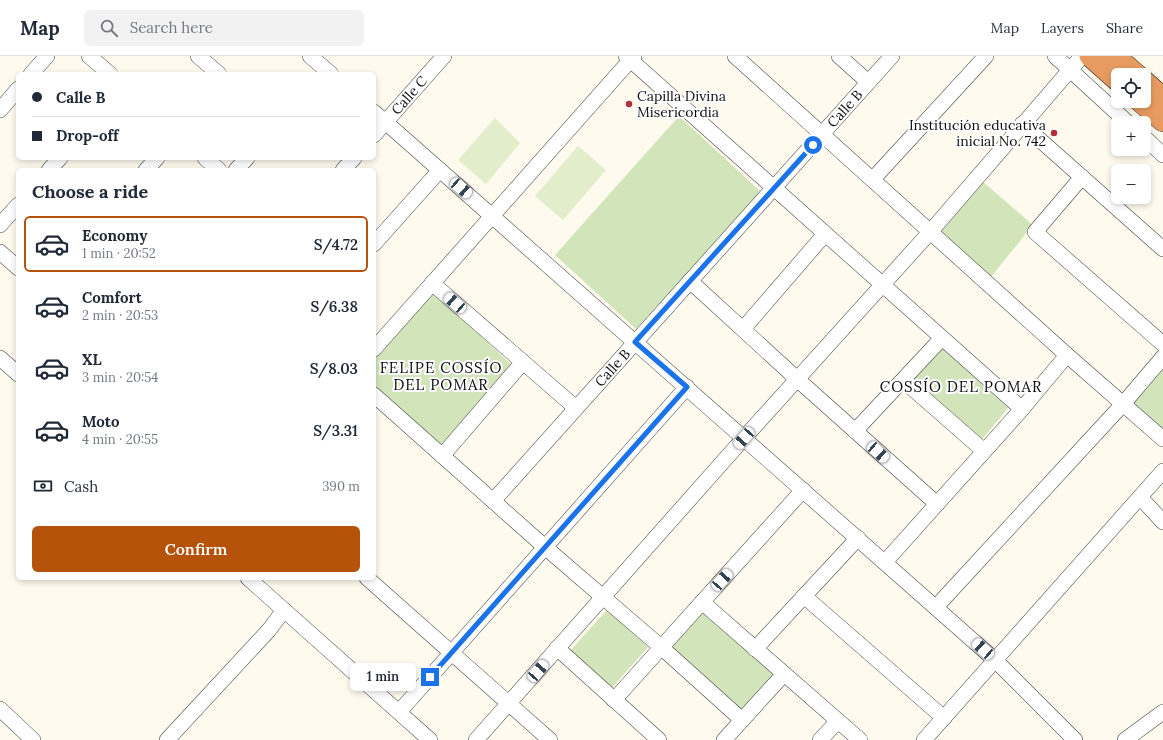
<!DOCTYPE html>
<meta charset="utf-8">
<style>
body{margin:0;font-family:Lora,serif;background:#f2f2f3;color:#1f2937;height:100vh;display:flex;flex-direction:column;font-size:15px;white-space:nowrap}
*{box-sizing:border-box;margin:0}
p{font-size:13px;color:#747a83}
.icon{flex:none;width:22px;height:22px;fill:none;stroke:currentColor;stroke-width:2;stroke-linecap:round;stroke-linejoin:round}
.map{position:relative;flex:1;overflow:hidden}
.side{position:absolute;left:16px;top:112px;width:360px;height:412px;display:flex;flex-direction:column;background:#fff;border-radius:6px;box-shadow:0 2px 6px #0003}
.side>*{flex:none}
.hud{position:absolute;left:16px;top:16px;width:360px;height:88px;border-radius:6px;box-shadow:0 2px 6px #0003;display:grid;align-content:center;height:88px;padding:0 16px;background:#fff}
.buttons{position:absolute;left:1111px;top:12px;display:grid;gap:8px}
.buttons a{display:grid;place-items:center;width:40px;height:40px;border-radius:6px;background:#fff;box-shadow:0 2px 6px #0003;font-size:20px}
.end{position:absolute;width:18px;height:18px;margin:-9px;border:5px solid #1a73e8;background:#fff;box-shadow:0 0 0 2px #fff}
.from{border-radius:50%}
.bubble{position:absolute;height:28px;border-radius:6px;background:#fff;box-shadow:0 2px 6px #0003;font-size:13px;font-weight:600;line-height:28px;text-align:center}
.car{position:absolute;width:12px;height:24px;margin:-12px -6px;border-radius:5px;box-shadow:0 0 3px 1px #0007;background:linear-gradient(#fff 24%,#345 0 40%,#fff 0 76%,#345 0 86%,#fff 0)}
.hud b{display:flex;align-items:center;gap:14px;height:38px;font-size:15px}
.hud b+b{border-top:1px solid #e0e1e3}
.hud i{width:10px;height:10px;background:#1f2937}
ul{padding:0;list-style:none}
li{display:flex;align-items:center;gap:12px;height:56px;margin:0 8px 6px;padding:0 8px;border:2px solid transparent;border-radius:6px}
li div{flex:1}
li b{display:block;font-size:15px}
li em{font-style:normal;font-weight:600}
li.current{border-color:#b45309}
li>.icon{width:36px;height:36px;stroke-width:1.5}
h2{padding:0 16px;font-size:18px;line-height:48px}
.pay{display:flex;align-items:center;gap:10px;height:44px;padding:0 16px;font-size:15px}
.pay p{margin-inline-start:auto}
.cta{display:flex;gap:8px;margin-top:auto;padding:8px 16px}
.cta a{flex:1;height:46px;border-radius:6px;background:#b45309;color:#fff;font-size:16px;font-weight:600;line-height:46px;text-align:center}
header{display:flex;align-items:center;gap:24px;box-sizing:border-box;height:56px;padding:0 20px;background:#fff;border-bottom:1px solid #e0e1e3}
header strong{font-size:19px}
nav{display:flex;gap:22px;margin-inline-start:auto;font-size:14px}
.search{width:280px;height:36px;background:#f2f2f3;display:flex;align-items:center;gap:10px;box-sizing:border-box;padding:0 14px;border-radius:6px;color:#747a83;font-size:15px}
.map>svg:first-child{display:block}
</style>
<header>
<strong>Map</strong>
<div class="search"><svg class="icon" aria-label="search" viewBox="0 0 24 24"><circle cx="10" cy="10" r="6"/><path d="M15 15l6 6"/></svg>Search here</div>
<nav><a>Map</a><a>Layers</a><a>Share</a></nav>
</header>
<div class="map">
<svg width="1163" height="684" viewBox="0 0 1163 684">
<rect width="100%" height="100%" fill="#fefaee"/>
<g fill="#d2e5ba">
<path d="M679,60L761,136L636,273L555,199Z"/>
<path d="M982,125L1033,169L991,221L940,177Z"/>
<path d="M432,234L512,309L440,391L374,330V299Z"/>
<path d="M939,289L1008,352L979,387L907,323Z"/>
<path d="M1163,307V374L1129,345Z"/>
<path d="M702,553L777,621L742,659L667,592Z"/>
<path d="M607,554L648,591L610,634L569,596Z"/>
</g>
<g fill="#e2edcb">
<path d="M495,62L520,87L486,128L458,104Z"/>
<path d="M578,90L606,114L563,164L535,140Z"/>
</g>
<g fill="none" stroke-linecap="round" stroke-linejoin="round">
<defs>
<g id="minor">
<path d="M89,0L110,18"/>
<path d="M198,0L219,18"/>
<path d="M310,0L331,18"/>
<path d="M626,0L1022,353"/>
<path d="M735,0L1067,299L1163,383"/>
<path d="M839,0L868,26"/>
<path d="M1055,0L1128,67"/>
<path d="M31,18L47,0"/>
<path d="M0,54L18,33"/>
<path d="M374,56L995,604L1075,684"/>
<path d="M1022,68L1163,193"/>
<path id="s1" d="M374,79L444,0"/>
<path d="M1144,81L1163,99"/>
<path d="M205,102L219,114"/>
<path d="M49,114L60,102"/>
<path d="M146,114L157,102"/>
<path d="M236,114L247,102"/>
<path d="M343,114L354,102"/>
<path d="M1082,121L1035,176L1163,288"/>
<path d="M873,123L986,0"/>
<path d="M0,169L18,149"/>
<path d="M374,188L440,114"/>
<path d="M0,196L18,212"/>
<path d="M690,225L797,323L937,448"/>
<path d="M432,227L576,352"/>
<path d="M743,273L825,178"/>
<path d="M374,293L634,0"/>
<path d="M0,302L18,318"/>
<path d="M903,324L984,395"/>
<path d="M374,339L546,492L661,591L742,664"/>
<path d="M855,375L942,282"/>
<path d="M442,400L523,306"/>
<path d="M1140,441L1163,466"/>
<path id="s2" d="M493,445L892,0"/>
<path d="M885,506L1022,353L1067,299"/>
<path d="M248,522L430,684"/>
<path d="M367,522L550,684"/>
<path d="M804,540L944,662"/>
<path d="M702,546L860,684"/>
<path d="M936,551L1123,348L1163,301"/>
<path d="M557,592L659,684"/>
<path d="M755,593L858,482"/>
<path d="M614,644L803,434"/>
<path d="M0,653L33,684"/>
<path d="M399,656L687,331"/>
<path d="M167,684L269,574L284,554"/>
<path d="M476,684L744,382L931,175L1082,0"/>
<path d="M724,684L784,618"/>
<path d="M820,684L838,665"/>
<path d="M924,684L1163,415"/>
<path d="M1125,684L1163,656"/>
</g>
<g id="highway">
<path d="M1090,0L1118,25"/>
<path d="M1115,0L1137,19"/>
<path d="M1144,25L1163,42"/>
<path d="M1140,45L1163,65"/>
</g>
</defs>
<use href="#minor" stroke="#404040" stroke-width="16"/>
<use href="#highway" stroke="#1e1e1e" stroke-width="22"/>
<use href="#minor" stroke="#fff" stroke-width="15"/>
<use href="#highway" stroke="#e89b61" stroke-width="21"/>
</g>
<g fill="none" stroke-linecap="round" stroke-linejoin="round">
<path stroke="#1a73e8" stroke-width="5" d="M430,621L687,331L635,286L813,89"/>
</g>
<g fill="#b1303a" stroke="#fff" stroke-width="1.5">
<circle cx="629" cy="48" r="4"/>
<circle cx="1054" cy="77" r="4"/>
</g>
<g text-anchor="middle" stroke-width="4" stroke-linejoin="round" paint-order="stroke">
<g font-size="14" fill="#0d0d0d" stroke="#fff">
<text dy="5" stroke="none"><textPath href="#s1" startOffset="53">Calle C</textPath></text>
<text dy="5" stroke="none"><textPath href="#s2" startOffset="527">Calle B</textPath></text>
<text dy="5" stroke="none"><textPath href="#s2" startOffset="179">Calle B</textPath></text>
</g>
<g font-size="14" fill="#0d0d0d" stroke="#fff" text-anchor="start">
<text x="637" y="45">Capilla Divina<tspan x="637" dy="16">Misericordia</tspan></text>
<text x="1046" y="74" text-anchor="end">Institución educativa<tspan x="1046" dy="16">inicial No. 742</tspan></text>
</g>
<g font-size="15" letter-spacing="1" fill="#0d0d0d" stroke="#fff">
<text x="441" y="317">FELIPE COSSÍO<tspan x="441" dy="17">DEL POMAR</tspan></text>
<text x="961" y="336">COSSÍO DEL POMAR</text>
</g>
</g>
</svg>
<div class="buttons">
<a><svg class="icon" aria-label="locate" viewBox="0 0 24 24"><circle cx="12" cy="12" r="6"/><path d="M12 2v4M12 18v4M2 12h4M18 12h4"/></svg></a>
<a>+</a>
<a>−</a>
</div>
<i class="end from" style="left:813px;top:89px"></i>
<i class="end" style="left:430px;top:621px"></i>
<div class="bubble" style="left:350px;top:607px;width:66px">1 min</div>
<i class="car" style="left:461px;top:132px;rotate:131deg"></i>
<i class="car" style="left:455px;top:247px;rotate:311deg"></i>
<i class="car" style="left:744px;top:382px;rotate:222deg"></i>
<i class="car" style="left:878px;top:396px;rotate:132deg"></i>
<i class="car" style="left:722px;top:524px;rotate:42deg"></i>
<i class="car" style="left:983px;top:593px;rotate:312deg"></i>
<i class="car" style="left:538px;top:615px;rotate:41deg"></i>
<div class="hud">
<b><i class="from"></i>Calle B</b>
<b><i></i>Drop-off</b>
</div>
<section class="side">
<h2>Choose a ride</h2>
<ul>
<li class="current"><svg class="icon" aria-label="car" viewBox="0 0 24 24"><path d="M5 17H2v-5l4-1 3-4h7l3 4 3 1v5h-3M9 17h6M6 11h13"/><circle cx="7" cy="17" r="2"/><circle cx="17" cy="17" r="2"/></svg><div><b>Economy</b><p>1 min · 20:52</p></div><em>S/4.72</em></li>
<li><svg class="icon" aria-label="car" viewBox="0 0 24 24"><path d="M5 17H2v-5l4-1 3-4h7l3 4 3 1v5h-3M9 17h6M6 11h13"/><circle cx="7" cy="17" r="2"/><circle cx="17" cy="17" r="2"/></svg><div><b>Comfort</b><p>2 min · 20:53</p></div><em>S/6.38</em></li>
<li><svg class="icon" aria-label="car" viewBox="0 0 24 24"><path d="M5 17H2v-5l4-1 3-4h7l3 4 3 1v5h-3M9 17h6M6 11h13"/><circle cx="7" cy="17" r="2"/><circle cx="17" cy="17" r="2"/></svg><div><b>XL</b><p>3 min · 20:54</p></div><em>S/8.03</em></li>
<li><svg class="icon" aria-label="car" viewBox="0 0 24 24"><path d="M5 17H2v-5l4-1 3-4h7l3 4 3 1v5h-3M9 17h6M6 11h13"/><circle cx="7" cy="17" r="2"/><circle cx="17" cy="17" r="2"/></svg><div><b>Moto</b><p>4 min · 20:55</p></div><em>S/3.31</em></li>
</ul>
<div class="pay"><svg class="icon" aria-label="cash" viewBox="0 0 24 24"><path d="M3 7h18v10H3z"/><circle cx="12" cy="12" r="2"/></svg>Cash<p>390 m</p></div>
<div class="cta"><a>Confirm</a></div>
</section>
</div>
